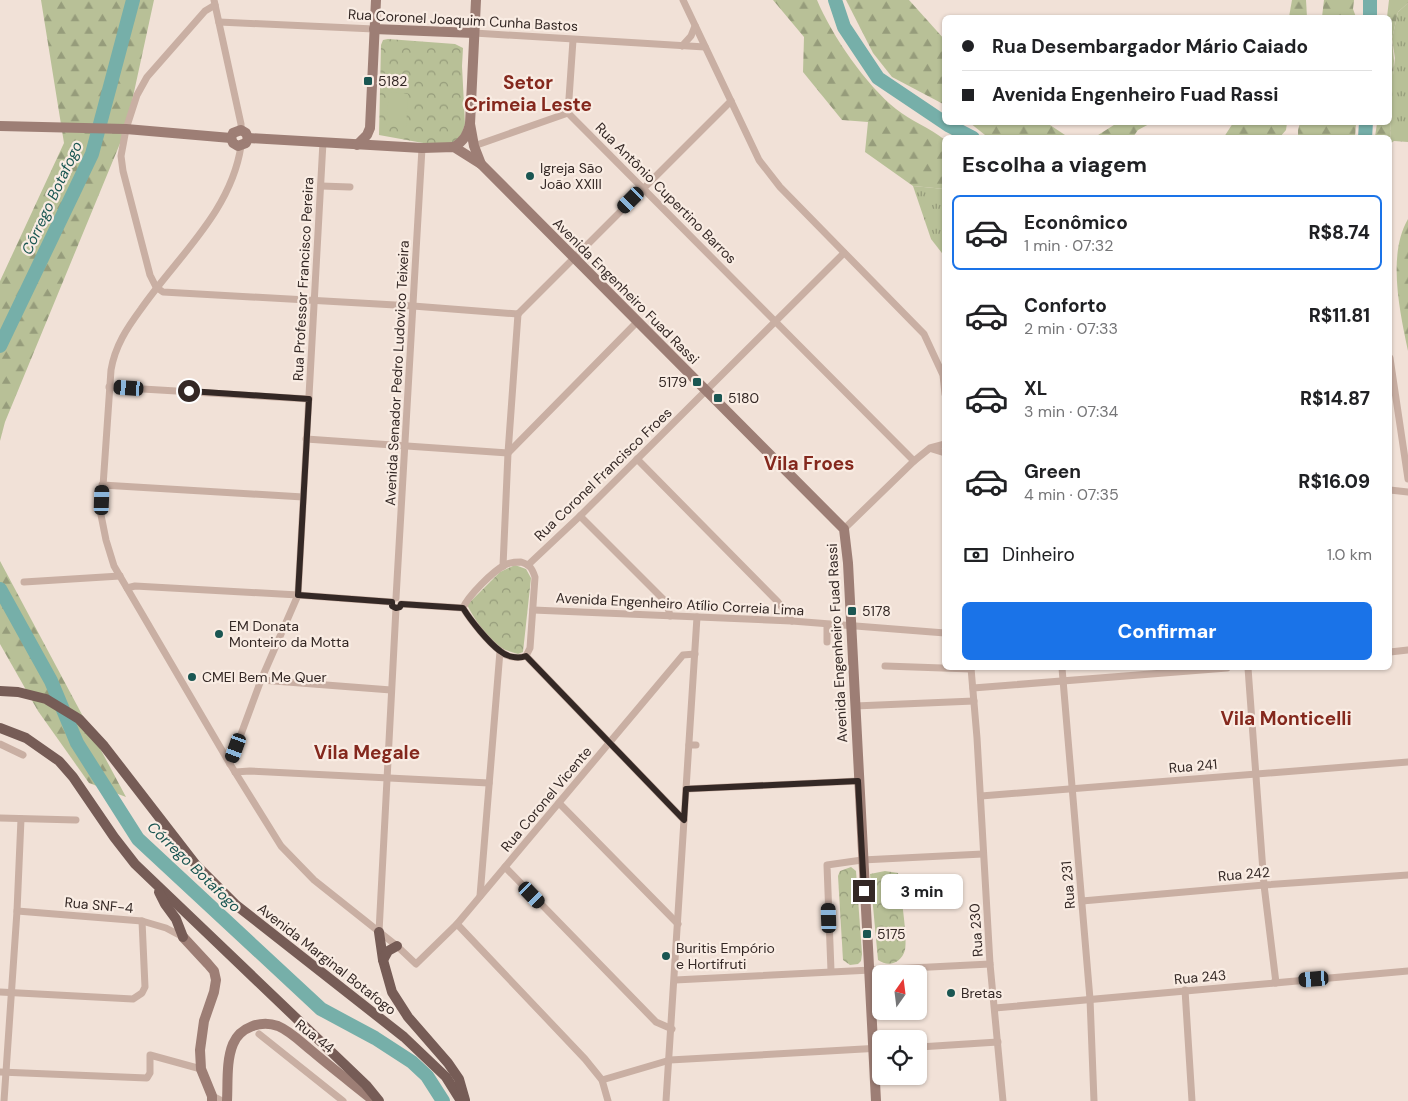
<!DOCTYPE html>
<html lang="pt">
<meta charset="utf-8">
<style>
body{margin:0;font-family:"DM Sans",sans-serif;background:#f2f2f2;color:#202124;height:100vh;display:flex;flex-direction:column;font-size:19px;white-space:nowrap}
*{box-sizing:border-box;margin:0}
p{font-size:16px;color:#757577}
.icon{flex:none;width:28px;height:28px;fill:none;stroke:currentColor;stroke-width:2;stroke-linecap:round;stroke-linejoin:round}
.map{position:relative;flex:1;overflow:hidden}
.side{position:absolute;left:942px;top:135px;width:450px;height:535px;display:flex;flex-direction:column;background:#fff;border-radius:8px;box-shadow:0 1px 4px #0004}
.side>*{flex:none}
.top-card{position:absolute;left:942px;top:15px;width:450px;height:110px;border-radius:8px;box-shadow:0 1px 4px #0004;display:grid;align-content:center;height:110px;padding:0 20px;background:#fff}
.needle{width:32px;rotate:14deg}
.controls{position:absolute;left:872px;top:965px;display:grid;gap:10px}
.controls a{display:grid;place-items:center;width:55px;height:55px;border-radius:8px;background:#fff;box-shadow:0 1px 4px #0004;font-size:25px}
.end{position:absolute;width:22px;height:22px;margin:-11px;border:6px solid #342825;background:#fff;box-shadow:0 0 0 2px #fff}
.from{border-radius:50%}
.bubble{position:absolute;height:35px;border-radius:8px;background:#fff;box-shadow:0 1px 4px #0004;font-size:16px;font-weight:800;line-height:35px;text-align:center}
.car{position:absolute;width:15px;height:30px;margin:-15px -8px;border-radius:6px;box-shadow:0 0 4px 1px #0007;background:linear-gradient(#222 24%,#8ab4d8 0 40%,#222 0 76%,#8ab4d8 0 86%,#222 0)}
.top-card b{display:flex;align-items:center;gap:18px;height:48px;font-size:19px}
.top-card b+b{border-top:1px solid #e0e0e0}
.top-card i{width:12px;height:12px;background:#202124}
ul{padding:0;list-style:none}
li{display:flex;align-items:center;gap:15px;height:75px;margin:0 10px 8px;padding:0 10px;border:2px solid transparent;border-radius:8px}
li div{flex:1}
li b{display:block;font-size:19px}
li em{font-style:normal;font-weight:800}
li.on{border-color:#1a73e8}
li>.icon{width:45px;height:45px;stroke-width:1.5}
h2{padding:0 20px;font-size:22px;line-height:60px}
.pay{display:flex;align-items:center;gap:12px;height:55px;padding:0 20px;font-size:19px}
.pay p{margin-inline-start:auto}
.button{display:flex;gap:10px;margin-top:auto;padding:10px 20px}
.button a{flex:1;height:58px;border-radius:8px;background:#1a73e8;color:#fff;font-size:20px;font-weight:800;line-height:58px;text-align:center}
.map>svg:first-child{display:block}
</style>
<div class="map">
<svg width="1408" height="1101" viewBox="0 0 1408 1101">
<defs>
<pattern id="grass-tufts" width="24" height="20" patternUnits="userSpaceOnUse" patternTransform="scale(1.25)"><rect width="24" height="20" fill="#b8c097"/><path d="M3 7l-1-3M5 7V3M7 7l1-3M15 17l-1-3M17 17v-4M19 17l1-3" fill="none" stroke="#969c7b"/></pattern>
<pattern id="forest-firs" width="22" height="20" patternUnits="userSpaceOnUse" patternTransform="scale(1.25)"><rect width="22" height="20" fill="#b8c097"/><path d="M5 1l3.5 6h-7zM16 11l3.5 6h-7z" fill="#969c7b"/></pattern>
<pattern id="park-crowns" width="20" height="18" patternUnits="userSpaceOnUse" patternTransform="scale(1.25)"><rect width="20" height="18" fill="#b8c097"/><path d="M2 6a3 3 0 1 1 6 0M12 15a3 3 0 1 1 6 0" fill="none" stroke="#969c7b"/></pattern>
</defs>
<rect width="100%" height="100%" fill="#f1e1d7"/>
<g fill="url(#grass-tufts)">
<path d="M1408,3V142L1394,141L1390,144L1391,92L1395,58L1392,39L1398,12Z"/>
<path d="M913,186L945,189V257L931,239Z"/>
</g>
<g fill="url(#forest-firs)">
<path d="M41,0H154L126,129L5,422L0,441V281L64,143Z"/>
<path d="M773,0H817C832,36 866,85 896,109C911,121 930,128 945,140V189L913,186L865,152L868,122L842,120L803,72L804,37Z"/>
<path d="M846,0H909L945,40V105L892,77L873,53Z"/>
<path d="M1292,0H1306L1307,17H1289Z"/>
<path d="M1324,0H1354L1353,9L1356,17H1322Z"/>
<path d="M1389,0H1408V3L1398,12L1392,39L1394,61L1390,137H1375L1377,123L1390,122V18L1387,17Z"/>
<path d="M970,123H1047L1068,137H993L985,135Z"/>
<path d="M1117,123V122L1151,123L1138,130L1133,137H1095Z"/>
<path d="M1233,123V122L1287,123L1286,130L1280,137H1224Z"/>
<path d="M1300,123H1356L1355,137H1298V130Z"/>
<path d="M1408,219V351C1400,312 1387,255 1408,219Z"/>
<path d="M0,561L126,797L89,783L38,711L0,644Z"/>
</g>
<g fill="url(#park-crowns)">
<path d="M388,39L455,44L463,48L462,66L465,124L462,133L457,140L451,143H423L379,135L381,45L383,40Z"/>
<path d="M515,565L526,569L531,578L523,652L518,654C513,652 507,651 503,649C487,639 475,620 467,605L500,572Z"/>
<path d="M851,867L856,871L862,954L861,961L858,964L850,965L843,960L838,876L840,871Z"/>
<path d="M885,871L898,873C900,888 908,938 905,950C901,964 888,967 878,960L870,874Z"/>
</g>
<path fill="#b8c097" d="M389,92L408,94L406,127L386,125Z"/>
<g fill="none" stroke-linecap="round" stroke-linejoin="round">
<g stroke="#76afa9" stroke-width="14">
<path d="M835,0L844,27L878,78L948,125L973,138"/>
<path d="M1370,18V0"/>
<path d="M1365,138L1366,122"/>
<path d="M0,346L92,154L133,0"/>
<path d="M0,589L51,681L77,743L138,839L321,1009L375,1038L412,1062L427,1076L443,1101"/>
</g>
<g stroke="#c9afa3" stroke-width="7">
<path d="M214,0L241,124V130"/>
<path d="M683,0L759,160L780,187L924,334L943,375L945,394"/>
<path d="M215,5L205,11L147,77L137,95L126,129L121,156L123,171L150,275L156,287L163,292L413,306L518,314"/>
<path d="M219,22L374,29"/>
<path d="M474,33L705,47"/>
<path d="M573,40L568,113L914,461"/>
<path d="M682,46L691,36L695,26"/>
<path d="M241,146C231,212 177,257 141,309C127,328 115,346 111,370L101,515L106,540L114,566L230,764L281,846L314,880L397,946L416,964L457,924L683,655L695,654"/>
<path d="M474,146L568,113"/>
<path d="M321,186L350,187"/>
<path d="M518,314L731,101"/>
<path d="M1390,358L1408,479"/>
<path d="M109,387L309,399"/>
<path d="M306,439L508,453L637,322"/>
<path d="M932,449L945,453"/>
<path d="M637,459L778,602L792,621"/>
<path d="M102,485L303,497"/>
<path d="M1390,490L1408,492"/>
<path d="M580,516L667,603L670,616"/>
<path d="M844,529L914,461L930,448L945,444"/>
<path d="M521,562C530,565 532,568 535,577L530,648L526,656C517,659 507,657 500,651C488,642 471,621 463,608C468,596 493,571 505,565C510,562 515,562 521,562Z"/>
<path d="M528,565L580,516L844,253"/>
<path d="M503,566L508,453L518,314"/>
<path d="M24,582L120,576"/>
<path d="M127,588L135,586L298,595L392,602"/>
<path d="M396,598L422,148"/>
<path d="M401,604L463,608"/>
<path d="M533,610L792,621L945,633"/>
<path d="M827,625V642"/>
<path d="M1390,652L1408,650"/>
<path d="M526,656L684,820"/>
<path d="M885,666L971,669"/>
<path d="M971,668L977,738L990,964L1003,1101"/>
<path d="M1062,668L1090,999L1094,1101"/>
<path d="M1248,668L1264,885L1276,983"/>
<path d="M261,680L391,690"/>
<path d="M973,688L1227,668"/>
<path d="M855,706L974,701"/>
<path d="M0,744L23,755"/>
<path d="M689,745H696"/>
<path d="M230,764L261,680L298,595L323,142"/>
<path d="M235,772L250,771L489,783"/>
<path d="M686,789L858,781"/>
<path d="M981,796L1408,762"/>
<path d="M559,803L678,924"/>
<path d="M0,818L76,820"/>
<path d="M505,867L656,1022L672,1029"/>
<path d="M480,896L500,651"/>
<path d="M1082,901L1264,885L1408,875"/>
<path d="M17,911L142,921L166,928L183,937"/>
<path d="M457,924L585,1059L602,1080L608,1101"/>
<path d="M379,932L396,608"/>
<path d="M831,971L827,865L862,860L983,854"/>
<path d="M675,980L990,964"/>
<path d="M1185,990L1192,1101"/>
<path d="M0,992L133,999L142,993L145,987L142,921"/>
<path d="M995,1008L1408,971"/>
<path d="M259,1034L343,1101"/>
<path d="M919,1047L998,1042"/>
<path d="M0,1072L147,1078L150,1073V1055L201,1069"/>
<path d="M602,1080L670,1060L881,1048"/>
<path d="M212,1096L222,1101"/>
<path d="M4,1101L17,911L21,819"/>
<path d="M666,1101L697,617"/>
</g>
<g stroke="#9d7e75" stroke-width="10">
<path d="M476,0L470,124L474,146L481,164L844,529L848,563L876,1101"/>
<path d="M374,29L474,33"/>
<path d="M0,126L126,129L231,138"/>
<path d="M231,138L233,133L241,130L246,133L248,138"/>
<path d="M231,138L233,143L238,146L246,143L248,138"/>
<path d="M248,138L422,148L454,147L481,164"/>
<path d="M357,145L367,135L370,128L376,0"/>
<path d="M454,147C464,141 467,135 470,124"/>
<path d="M183,937L208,964L214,971L216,980L214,992L204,1021L200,1050L201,1069L212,1096V1101"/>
<path d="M227,1101C228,1083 226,1061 233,1044C240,1027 261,1020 278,1026C290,1031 301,1042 312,1051C332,1068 353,1084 374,1101"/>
</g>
<g stroke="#765c56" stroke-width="10">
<path d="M0,691L18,692L46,699L79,719L104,746L196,865L236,905L404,1037L446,1077L461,1101"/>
<path d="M0,728L26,738L59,761L73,777L114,837L135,864L366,1085L379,1101"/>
<path d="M159,892L165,904L176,919L183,937"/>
<path d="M379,932L383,960L392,992L408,1017L448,1063L459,1079L465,1100"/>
<path d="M383,960L388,951L397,946"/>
</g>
</g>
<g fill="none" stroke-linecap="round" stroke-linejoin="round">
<path stroke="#342825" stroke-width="6" d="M189,391L309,399L298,595L392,602V606L396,608L400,607L401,604L463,608C471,621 488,642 500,651C507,657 518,659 526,656L684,820L686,789L858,781L864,891"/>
</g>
<g fill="#1a5652" stroke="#f9ece3" stroke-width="2">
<rect x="363" y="76" width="10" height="10" rx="2.5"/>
<circle cx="530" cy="176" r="5"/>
<rect x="692" y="377" width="10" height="10" rx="2.5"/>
<rect x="713" y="393" width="10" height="10" rx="2.5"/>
<rect x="847" y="606" width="10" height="10" rx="2.5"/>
<circle cx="219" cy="634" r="5"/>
<circle cx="192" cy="677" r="5"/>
<rect x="862" y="929" width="10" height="10" rx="2.5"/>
<circle cx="666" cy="956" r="5"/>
<circle cx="951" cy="993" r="5"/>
</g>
<g text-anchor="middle" stroke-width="4.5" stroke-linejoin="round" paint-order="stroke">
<g font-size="14" fill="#342825" stroke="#f9ece3">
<text transform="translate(463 20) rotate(3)" y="5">Rua Coronel Joaquim Cunha Bastos</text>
<text transform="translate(666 193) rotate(45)" y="5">Rua Antônio Cupertino Barros</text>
<text transform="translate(303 279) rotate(-87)" y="5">Rua Professor Francisco Pereira</text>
<text transform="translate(626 291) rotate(45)" y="5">Avenida Engenheiro Fuad Rassi</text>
<text transform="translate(397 373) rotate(-87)" y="5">Avenida Senador Pedro Ludovico Teixeira</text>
<text transform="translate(603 474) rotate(-44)" y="5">Rua Coronel Francisco Froes</text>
<text transform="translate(680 604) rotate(3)" y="5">Avenida Engenheiro Atílio Correia Lima</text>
<text transform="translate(837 643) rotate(-93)" y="5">Avenida Engenheiro Fuad Rassi</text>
<text transform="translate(1193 766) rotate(-5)" y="5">Rua 241</text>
<text transform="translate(546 799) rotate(-50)" y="5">Rua Coronel Vicente</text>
<text transform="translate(1244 874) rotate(-5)" y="5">Rua 242</text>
<text transform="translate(1068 885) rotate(-95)" y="5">Rua 231</text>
<text transform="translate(99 905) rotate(5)" y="5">Rua SNF-4</text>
<text transform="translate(976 930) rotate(-94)" y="5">Rua 230</text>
<text transform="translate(327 959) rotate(38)" y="5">Avenida Marginal Botafogo</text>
<text transform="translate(1200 977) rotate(-5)" y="5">Rua 243</text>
<text transform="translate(315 1036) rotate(38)" y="5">Rua 44</text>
</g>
<g font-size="14" fill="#342825" stroke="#f9ece3" text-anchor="start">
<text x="378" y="86">5182</text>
<text x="540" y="173">Igreja São<tspan x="540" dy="16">João XXIII</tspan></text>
<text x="687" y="387" text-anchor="end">5179</text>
<text x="728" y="403">5180</text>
<text x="862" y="616">5178</text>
<text x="229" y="631">EM Donata<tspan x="229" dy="16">Monteiro da Motta</tspan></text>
<text x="202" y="682">CMEI Bem Me Quer</text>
<text x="877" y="939">5175</text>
<text x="676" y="953">Buritis Empório<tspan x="676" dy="16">e Hortifruti</tspan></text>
<text x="961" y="998">Bretas</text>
</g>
<g font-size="15" font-style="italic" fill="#1a5652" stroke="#f9ece3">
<text transform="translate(52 198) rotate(-65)" y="5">Córrego Botafogo</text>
<text transform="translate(194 867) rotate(44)" y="5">Córrego Botafogo</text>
</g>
<g font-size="19" font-weight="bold" fill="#84281d" stroke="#f9ece3">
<text x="528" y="89">Setor<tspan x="528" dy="22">Crimeia Leste</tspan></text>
<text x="809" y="470">Vila Froes</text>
<text x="1286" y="725">Vila Monticelli</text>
<text x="367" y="759">Vila Megale</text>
</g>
</g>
</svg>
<div class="controls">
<a><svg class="needle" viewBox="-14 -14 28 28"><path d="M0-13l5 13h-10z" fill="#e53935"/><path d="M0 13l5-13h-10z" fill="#757577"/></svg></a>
<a><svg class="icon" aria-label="locate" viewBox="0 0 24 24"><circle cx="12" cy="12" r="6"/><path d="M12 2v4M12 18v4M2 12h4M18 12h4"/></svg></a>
</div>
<i class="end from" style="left:189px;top:391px"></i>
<i class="end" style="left:864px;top:891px"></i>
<div class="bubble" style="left:881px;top:874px;width:82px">3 min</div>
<i class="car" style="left:631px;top:200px;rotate:225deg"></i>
<i class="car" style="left:129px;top:388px;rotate:274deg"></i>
<i class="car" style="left:102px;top:500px;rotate:2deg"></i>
<i class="car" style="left:236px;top:748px;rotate:200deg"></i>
<i class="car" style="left:532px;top:895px;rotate:136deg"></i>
<i class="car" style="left:829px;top:918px;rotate:358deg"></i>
<i class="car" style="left:1314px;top:979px;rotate:265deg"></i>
<div class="top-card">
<b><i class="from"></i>Rua Desembargador Mário Caiado</b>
<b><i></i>Avenida Engenheiro Fuad Rassi</b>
</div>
<section class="side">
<h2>Escolha a viagem</h2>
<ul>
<li class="on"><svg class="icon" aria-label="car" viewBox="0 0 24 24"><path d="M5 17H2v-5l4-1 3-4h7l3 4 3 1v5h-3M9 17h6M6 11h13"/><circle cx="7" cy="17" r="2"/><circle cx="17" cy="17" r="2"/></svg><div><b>Econômico</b><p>1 min · 07:32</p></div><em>R$8.74</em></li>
<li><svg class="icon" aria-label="car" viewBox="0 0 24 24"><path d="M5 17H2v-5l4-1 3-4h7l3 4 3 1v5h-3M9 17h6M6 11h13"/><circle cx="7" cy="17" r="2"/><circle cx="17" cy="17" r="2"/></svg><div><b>Conforto</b><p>2 min · 07:33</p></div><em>R$11.81</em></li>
<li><svg class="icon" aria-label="car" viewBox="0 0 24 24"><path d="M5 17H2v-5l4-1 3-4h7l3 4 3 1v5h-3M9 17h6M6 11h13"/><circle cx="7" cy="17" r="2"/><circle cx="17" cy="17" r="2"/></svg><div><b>XL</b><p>3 min · 07:34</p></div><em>R$14.87</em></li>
<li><svg class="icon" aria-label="car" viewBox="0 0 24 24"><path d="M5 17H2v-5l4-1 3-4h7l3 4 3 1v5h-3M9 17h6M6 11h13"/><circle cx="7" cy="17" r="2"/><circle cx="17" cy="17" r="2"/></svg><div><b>Green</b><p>4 min · 07:35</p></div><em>R$16.09</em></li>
</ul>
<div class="pay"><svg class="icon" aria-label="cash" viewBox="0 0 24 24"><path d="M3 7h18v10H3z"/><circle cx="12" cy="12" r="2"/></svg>Dinheiro<p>1.0 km</p></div>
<div class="button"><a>Confirmar</a></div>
</section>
</div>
